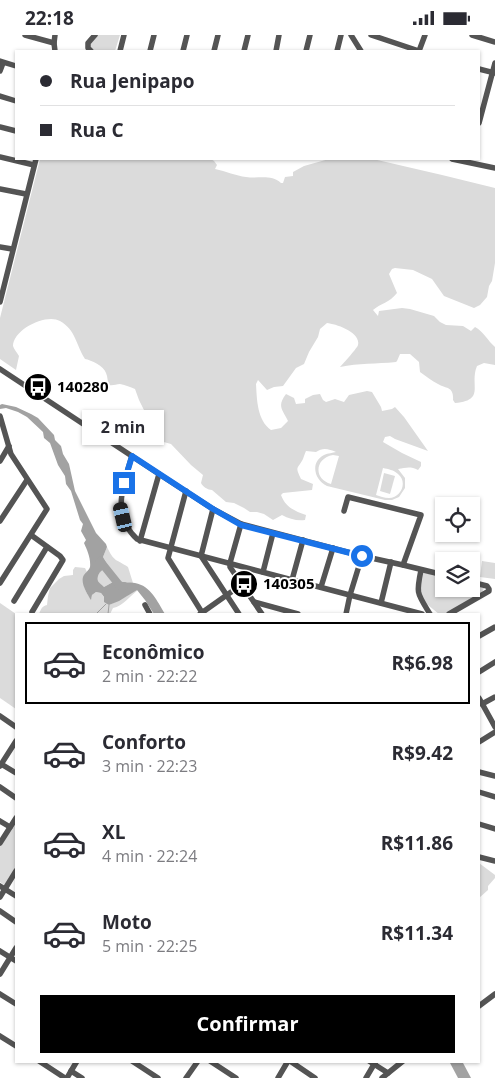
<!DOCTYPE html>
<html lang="pt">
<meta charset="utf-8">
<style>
body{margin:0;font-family:"Open Sans",sans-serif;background:#f2f2f3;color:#2b2b33;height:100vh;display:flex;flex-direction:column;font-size:19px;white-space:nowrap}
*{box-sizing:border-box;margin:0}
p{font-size:16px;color:#7c7c81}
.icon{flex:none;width:28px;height:28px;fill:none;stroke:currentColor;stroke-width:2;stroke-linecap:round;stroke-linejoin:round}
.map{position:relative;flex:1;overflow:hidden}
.panel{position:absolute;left:15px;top:578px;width:465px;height:450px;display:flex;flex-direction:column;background:#fff;border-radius:0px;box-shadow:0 1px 4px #0004}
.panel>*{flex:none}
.hud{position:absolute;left:15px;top:15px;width:465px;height:110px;border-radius:0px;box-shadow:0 1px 4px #0004;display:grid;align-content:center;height:110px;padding:0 25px;background:#fff}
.tools{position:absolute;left:435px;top:462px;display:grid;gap:10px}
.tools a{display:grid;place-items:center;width:45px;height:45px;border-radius:0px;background:#fff;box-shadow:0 1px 4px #0004;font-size:25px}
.end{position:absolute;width:22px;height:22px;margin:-11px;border:6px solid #1a73e8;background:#fff;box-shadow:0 0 0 2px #fff}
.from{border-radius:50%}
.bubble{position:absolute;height:35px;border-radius:0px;background:#fff;box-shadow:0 1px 4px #0004;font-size:16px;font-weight:700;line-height:35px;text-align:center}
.car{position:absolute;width:15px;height:30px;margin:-15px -8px;border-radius:6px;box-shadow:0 0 4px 1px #0007;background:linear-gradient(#222 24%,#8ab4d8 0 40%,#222 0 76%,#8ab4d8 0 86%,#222 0)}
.hud b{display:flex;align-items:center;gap:18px;height:48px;font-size:19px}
.hud b+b{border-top:1px solid #e1e1e2}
.hud i{width:12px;height:12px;background:#2b2b33}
ul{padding:9px 0 0;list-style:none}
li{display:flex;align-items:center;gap:15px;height:82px;margin:0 10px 8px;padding:0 15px;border:2px solid transparent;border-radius:0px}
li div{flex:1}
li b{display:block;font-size:19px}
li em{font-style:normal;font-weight:700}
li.selected{border-color:#000}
li>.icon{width:45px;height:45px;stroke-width:1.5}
.primary-button{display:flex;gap:10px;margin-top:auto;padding:10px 25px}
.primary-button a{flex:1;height:58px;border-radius:0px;background:#000;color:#fff;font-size:20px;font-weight:700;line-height:58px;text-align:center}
.status{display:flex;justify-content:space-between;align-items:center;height:35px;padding:0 25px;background:#fff;direction:ltr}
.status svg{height:14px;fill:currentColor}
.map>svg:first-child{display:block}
</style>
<div class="status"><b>22:18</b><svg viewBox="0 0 49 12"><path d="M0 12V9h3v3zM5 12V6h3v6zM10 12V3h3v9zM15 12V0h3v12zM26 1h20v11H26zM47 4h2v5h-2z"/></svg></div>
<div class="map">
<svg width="495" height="1043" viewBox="0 0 495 1043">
<rect width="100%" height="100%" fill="#fff"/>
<g fill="#dbdbdb" fill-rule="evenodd">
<path d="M97,0H120L115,16H93L89,12L92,4Z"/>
<path d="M40,124H211L214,126L217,130L215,134C226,136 236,141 246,142C259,144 271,139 281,148H283L285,142L293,141V137L304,131L329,124H373L442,140L495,153V228L492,246L489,251L487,262L480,270L474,273L444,261L432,244L413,235L395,233L392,234L389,239L397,258C389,268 381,268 373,275L378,281L379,276L402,273L410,274L434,281L440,287L446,290L463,291L471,296L475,292C483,296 488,306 495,312V330L484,328L477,331C469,350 486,365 455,368L453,365C454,351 446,354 438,349C432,346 426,341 420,337L419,327L410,319H400L397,326L396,327C376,329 359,328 340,332C343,329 358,312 358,310C361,297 336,289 327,288L320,294L318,302L309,317L304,329L296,333L283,351L274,352L267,355L258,345L256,349C257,365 257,385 271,395L281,393L288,386C282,374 277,371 286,359L294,363L296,369L305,368V364L313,360L320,359L323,365L326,367L335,364L344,367L349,360L367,356L372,357L381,372L382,376L392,374L395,372L404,382L428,416L395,404L390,401L385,402L383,407L402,418L421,427V431L418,435C410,431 406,433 398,434L405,443V453L399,462L392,465H385L327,451C314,445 310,427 324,420C328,418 333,418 336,417C329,414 323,412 316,417L306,416C305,418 304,421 303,424C297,435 295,431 301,444L313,449L312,455L283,458L281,460C286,473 295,476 306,480L305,485C297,486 289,484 282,480L273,485L264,479L257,477H250L244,473L234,468L226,467L212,455C208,455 203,452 201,448L203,440L191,430L171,409L160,406L154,402L147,387L145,377L139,365L135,354C130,352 126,350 120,349C116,349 113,351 109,350C107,346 108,342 106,338C104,331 91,325 85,324C76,310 76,295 60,286C47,278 13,294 13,311C14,314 17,318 19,321L16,335L0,324V283ZM333,420L339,421L331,449C313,444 315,423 333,420ZM383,433C388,434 394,435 398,439C408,447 401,463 389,463C384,463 380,461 376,460Z"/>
<path d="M384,438L395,441L390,459L380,456Z"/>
<path d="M107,512C114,527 116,524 128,532L133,548L113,547L104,552C102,551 99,548 98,546C96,540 102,533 108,533L103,522Z"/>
<path d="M482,526L495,528V544L480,542Z"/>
<path d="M75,532L85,533L87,537C81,546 84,556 91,564L92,560L96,557L101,558L109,570L127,561L134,555H138C130,561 123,571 113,573L110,579H39C41,574 42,571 47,570L48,561L50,553L59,544L64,541L73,540V535Z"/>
<path d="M422,534L444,541V554H471V549L484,553L481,560L444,579H439L418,562Z"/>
<path d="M0,568L16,579V674L0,663Z"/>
<path d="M16,786V837L7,852L0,847V811Z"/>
<path d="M479,828L495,840V843L488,851V855L479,863Z"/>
</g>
<g fill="#a2a2a2">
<path d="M2,369L16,372L31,379L38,383L54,400L55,405L61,411L63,419L69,429L75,456L96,498L106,509L107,512L103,522L109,533C103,533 96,539 98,546C99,548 102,550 104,552L113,547L119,546C124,548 129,547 135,548C151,551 157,566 165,579H154L145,565L137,555L119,566L109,570L104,567V562L101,558L96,557L92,560L91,565C87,559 81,549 83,542C85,537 89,536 90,532C91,523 87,515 84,508L86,505L81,496L83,489L80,485L71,456L66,449L65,441L58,430L50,408L44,403L43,397L27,382L18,377L6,373L0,374V370Z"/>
<path d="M449,1026H462L471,1043H458Z"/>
</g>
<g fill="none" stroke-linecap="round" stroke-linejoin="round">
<g stroke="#a2a2a2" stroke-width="1">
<path d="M96,579L106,569"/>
<path d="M108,579L109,570"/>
</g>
<path stroke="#a2a2a2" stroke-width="8" d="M100,526L120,551H124"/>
<g stroke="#545454" stroke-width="5.5">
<path d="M25,0L54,8"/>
<path d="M351,0L361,16"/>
<path d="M371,0L419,16"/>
<path d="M472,0L495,7"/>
<path d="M55,16L54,8L55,0"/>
<path d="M91,16L88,13V8L95,0"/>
<path d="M120,16L124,0"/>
<path d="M150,16L154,0"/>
<path d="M183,16L187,0"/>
<path d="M214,16L218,0"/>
<path d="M244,16L248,0"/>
<path d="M276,16L279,0"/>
<path d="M306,16L310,0"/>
<path d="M337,16L341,0"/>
<path d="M419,16L425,0"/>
<path d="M0,26L16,31"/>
<path d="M479,34L495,38"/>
<path d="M0,36L3,28"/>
<path d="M0,61L16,66"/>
<path d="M479,88L495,28"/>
<path d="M0,92L16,96"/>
<path d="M0,122L34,130"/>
<path d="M452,124L495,133"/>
<path d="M0,154L26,159"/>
<path d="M0,212L12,214"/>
<path d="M0,267L36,124"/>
<path d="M0,334L159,439L213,474L241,489L362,521L403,530L444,540"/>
<path d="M0,381L11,419L47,474L0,548"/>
<path d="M132,421C123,450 111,480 137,504L422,579"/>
<path d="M0,426L9,411"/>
<path d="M186,456L168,523L203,579"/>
<path d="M213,474L201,521L239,579"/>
<path d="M344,476L348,462L421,480L403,530"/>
<path d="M0,486L27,445"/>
<path d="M241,489L230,528V532L262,579"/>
<path d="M31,500L60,521L63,525L32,577"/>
<path d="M140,506L159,439"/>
<path d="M421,535C416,559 417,558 430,579"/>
<path d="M263,537L273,498"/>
<path d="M292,545L303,505"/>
<path d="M321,552L333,513"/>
<path d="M14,566L47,512"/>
<path d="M254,567L298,579"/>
<path d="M381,568L391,527"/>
<path d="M145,570L150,579"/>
<path d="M200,579L241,550"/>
<path d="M346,579L350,560L362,521"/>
<path d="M449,579L489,556V554L487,551L471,547"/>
<path d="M479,601L495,592"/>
<path d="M479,637L495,627"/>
<path d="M479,663L495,692"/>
<path d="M482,669L495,662"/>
<path d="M0,681L16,692"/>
<path d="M479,707L495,697"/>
<path d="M1,729L16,738"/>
<path d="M0,731L16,706"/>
<path d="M479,737L495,741"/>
<path d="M0,752L16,763"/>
<path d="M479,757L495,762"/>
<path d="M0,786L10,792"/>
<path d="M479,789L495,794"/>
<path d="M0,808L16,783"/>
<path d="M479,822L495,826"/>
<path d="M0,851L16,861"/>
<path d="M0,862L16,836"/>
<path d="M0,876L16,887"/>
<path d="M0,916L16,926"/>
<path d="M0,939L16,913"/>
<path d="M0,959L16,969"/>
<path d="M479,971L495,959"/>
<path d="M0,1001L16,1011"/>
<path d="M39,1026L65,1043"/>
<path d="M132,1026L158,1043"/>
<path d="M210,1026L236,1043"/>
<path d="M290,1026L315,1043"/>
<path d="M369,1026L388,1038"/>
<path d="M71,1036L82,1043"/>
<path d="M67,1043L77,1026"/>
<path d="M186,1043L198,1026"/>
<path d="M278,1043L288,1026"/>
<path d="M366,1043L376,1026"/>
<path d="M382,1043L403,1026"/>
</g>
</g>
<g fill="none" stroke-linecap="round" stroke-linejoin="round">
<path stroke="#1a73e8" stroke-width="6" d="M124,448L132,421L213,474L241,490L362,521"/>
</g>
<defs>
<symbol id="bus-disc" viewBox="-11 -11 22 22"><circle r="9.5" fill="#000" stroke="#fff"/><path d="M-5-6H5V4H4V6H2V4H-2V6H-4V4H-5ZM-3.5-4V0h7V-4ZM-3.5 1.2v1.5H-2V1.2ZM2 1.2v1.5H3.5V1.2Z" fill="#fff"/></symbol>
</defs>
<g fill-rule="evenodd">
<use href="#bus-disc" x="22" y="336" width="32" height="32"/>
<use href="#bus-disc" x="228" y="533" width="32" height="32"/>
</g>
<g text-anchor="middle" stroke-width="4" stroke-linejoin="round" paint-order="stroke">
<g font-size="15" font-weight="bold" fill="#000" stroke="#fff" text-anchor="start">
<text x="57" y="357">140280</text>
<text x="263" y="554">140305</text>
</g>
</g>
</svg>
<div class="tools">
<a><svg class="icon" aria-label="locate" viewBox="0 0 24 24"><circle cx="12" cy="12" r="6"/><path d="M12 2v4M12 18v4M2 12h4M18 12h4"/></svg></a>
<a><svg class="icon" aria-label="layers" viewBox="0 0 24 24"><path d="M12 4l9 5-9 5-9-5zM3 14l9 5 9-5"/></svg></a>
</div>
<i class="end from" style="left:362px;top:521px"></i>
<i class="end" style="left:124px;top:448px"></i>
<div class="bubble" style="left:82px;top:375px;width:82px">2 min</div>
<i class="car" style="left:123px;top:482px;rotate:347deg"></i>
<div class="hud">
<b><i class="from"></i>Rua Jenipapo</b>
<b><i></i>Rua C</b>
</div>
<section class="panel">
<ul>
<li class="selected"><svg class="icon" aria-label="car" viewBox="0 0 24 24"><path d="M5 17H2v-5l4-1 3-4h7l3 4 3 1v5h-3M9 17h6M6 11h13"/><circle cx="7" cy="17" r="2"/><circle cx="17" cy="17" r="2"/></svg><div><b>Econômico</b><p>2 min · 22:22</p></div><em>R$6.98</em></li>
<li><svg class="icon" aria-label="car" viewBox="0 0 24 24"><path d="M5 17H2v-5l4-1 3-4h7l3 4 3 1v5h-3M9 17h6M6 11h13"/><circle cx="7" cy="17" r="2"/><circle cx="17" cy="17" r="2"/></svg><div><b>Conforto</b><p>3 min · 22:23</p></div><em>R$9.42</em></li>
<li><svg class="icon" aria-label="car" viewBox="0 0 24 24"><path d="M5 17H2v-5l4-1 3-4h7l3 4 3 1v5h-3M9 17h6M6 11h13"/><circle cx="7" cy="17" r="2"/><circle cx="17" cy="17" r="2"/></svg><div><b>XL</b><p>4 min · 22:24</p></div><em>R$11.86</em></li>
<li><svg class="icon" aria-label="car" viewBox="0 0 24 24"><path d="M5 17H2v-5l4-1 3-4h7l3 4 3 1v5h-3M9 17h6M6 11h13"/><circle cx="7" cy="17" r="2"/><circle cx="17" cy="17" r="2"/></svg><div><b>Moto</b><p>5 min · 22:25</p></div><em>R$11.34</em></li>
</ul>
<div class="primary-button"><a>Confirmar</a></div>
</section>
</div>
